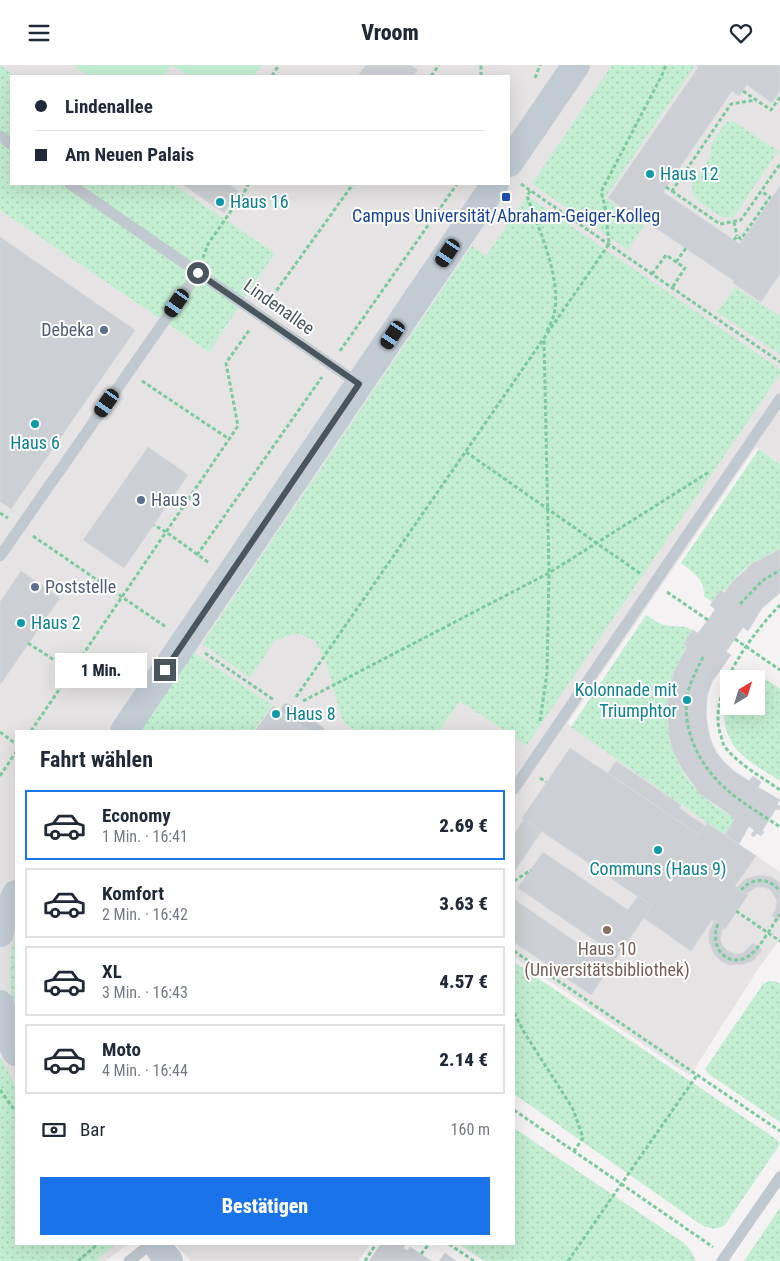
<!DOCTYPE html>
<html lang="de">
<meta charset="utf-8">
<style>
body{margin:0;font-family:"Roboto Condensed",sans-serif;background:#f6f6f7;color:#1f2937;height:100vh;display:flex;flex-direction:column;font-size:19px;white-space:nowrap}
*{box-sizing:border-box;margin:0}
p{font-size:16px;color:#747a83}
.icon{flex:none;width:28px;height:28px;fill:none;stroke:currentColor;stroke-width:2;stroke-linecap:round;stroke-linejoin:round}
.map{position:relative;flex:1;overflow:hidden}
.sheet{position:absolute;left:15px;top:665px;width:500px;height:515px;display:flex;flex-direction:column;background:#fff;border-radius:0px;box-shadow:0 5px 20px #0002}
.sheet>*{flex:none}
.hud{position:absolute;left:10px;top:10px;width:500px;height:110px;border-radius:0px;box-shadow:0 5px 20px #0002;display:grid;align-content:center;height:110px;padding:0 25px;background:#fff}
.needle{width:32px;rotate:38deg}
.controls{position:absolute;left:720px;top:605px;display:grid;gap:10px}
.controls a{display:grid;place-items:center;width:45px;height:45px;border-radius:0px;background:#fff;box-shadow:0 5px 20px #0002;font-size:25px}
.end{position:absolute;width:22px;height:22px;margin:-11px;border:6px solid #4a565e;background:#fff;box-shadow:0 0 0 2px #fff}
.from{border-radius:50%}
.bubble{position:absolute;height:35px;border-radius:0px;background:#fff;box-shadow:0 5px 20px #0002;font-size:16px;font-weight:800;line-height:35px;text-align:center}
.car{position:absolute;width:15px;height:30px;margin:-15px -8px;border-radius:6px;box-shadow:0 0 4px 1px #0007;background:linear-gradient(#222 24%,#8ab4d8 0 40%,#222 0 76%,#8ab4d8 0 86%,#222 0)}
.hud b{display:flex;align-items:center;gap:18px;height:48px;font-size:19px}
.hud b+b{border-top:1px solid #e0e1e3}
.hud i{width:12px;height:12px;background:#1f2937}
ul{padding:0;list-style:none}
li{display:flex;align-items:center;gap:15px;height:70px;margin:0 10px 8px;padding:0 15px;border:2px solid #e0e1e3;border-radius:0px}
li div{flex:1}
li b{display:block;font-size:19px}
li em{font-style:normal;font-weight:800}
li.active{border-color:#1a73e8}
li>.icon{width:45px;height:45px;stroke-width:1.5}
h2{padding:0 25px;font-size:22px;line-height:60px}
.pay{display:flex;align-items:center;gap:12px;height:55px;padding:0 25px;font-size:19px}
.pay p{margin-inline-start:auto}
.primary-button{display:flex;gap:10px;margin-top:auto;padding:10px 25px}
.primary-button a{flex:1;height:58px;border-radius:0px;background:#1a73e8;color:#fff;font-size:20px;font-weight:800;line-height:58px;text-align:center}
header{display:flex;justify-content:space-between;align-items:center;height:65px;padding:0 25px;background:#fff;font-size:22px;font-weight:800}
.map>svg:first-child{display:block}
</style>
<header><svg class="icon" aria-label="menu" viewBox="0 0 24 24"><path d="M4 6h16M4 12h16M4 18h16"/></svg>Vroom<svg class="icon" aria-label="heart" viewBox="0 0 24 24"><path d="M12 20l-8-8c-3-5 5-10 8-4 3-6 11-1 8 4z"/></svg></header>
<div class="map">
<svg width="780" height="1196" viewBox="0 0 780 1196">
<defs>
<pattern id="grass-dots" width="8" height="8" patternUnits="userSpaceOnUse" patternTransform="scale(1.25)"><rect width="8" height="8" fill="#c3eed1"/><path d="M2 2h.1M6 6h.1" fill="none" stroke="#a9ceb6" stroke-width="1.8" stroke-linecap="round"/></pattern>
</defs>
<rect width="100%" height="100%" fill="#f4f2f2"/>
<g fill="#e5e3e3">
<path d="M0,0H780V398L756,382L567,659L780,807V874L758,904L690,1011L514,892V666H16V1179H128L105,1196H0V145L209,287L275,188L173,119H509V11H16Z"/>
<path d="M175,1179H370L358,1196H191Z"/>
</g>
<g fill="url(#grass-dots)">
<path d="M0,0L16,11H11V119H173L275,188L209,287L0,145Z"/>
<path d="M612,0H695L605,133L644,160L628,185L532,119Z"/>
<path d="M733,56L778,86L735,150L730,153L722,152L699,137L693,130L692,119L710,93L711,80L726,57Z"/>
<path d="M527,131L780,304V309L526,681L514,672V666H505L460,636L439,666H356L343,657L326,597L315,576L296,568L275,575L250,613L202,579L472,181L486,191Z"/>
<path d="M735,222L780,251V289L717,247Z"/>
<path d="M759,384L780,399V484C765,490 751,498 739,509C729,519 724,528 712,537L704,531C706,516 691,505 681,498Z"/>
<path d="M646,550C653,554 660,560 669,561C678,562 685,560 693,565L684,579L687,582C658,627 660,690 700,728C710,738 723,746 735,753L725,770L571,662Z"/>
<path d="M193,587L272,640L254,666H139Z"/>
<path d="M758,609L780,624V716C767,707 750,698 739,687C725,673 719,645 729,629V641H756V614H754Z"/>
<path d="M16,865V954C8,926 8,893 16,865Z"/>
<path d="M514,897L776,1074L779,1078L778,1082L724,1161L714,1164L703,1161L514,1029Z"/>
<path d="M769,916H775L780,919V1057L710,1010L705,1004L763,919Z"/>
<path d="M0,991L16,1022V1179H116L96,1196H0Z"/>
<path d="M514,1063L684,1178L691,1186L696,1196H484L459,1179H514Z"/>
<path d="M780,1143V1196H744Z"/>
</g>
<g fill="#c3eed1">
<path d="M73,0H171L164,11H89Z"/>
<path d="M172,0H262L254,11H188Z"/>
</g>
<g fill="#cccfd3" stroke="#d6d8dc">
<path d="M366,0H410L418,5L413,11H358Z"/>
<path d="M698,0H780V25L772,38L747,20L739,31L732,26L663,127L740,179L780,121V209L761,237L733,218L734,216L656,163L637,150L636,152L608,133L698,3L697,2Z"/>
<path d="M182,119H228L239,126L224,148Z"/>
<path d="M0,172L135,265L11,444L0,436Z"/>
<path d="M148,382L188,410L124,503L83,475Z"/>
<path d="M780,484V528L762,543L748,566L743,562L726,587L731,590L714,614H713L707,631L706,651L708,663L711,676L716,687L724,697L735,707L749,716L753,711L761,717L758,722L780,735L777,739L780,741V743L779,745L776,744L762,766L764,767L761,771L757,768L754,772L751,770L754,765L749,761L739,779L725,770L735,753L700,729L682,704L673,686L669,671L667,640L674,606L687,582L683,579L693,565L698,568L708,555L715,544L710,540L720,525L724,528L733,516L753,498Z"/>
<path d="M21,506L60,533L0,620V537Z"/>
<path d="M273,641L309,666H255Z"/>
<path d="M570,683L699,770L707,758L756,791L735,821L748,830L725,864L712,855L691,886L644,853L652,841L522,753Z"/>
<path d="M616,696L681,740L679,743L705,761L699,770L608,708Z"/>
<path d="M524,754L542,766L514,807V770Z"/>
<path d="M543,787L628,845L638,831L652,841L591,930L514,877V834L596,891L603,881L518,823Z"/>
<path d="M758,810L772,812L780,818V856L772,851L776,843L777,835L770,825L764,822H756L746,829L737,822L746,814Z"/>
<path d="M714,856L723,863L720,874L723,881L728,886L735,889L743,888L753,878L762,885L754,895L744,899L730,900L721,896L714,889L709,876V867Z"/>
<path d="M381,1179H406L403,1183L407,1186L410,1182L431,1196H369Z"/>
<path d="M445,1188L456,1196H439Z"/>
</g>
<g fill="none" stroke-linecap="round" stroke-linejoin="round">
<g stroke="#7ccb9f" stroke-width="3" stroke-dasharray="4 2.5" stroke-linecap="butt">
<path d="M272,11L279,0"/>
<path d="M431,11L439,0"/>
<path d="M481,11V0"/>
<path d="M535,13L540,0"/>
<path d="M743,26L771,45L780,32"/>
<path d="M521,119L780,297"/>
<path d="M666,122L672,126L731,39L756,35"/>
<path d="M530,126L527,131C539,165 562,213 554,250C552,256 549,262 546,268"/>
<path d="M672,126L720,159L741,155L780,99"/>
<path d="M734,157L737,171"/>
<path d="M734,175L737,171L741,174L770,132L761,126"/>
<path d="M203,193L208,179L247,123L248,119"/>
<path d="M676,197L686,183"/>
<path d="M652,209L666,190L685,203L672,223"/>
<path d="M269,236L353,119"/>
<path d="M340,286L457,119"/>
<path d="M142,316L229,374"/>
<path d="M466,387L641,509"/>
<path d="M0,448L8,453"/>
<path d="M33,471L166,562"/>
<path d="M197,490L322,312"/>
<path d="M208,497L166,467L238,361L226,298L250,264"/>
<path d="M667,527L708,555"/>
<path d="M740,539L762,516L780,505"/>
<path d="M780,540C752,569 708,626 720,668C722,672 722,678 725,682C739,700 762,712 780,725"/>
<path d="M735,574L780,605"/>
<path d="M28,578L71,606"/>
<path d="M205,588L274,635"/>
<path d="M703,592C697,605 689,618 687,632C682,670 703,706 732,729C747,741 764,751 780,762"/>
<path d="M296,632L609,179L605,141L601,127L662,10L666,0"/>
<path d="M303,636L549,508L709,407"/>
<path d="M540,656L547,608L549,508L544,273"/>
<path d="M31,666L166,467L154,460"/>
<path d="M0,667L16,679"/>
<path d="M0,711L16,687"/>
<path d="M540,713L546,717"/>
<path d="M514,816L531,805"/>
<path d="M741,825C752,812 771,812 780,827"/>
<path d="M736,846L780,876"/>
<path d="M718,859C708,881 728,906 750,890C760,883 773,859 780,849"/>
<path d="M514,886L780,1066"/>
<path d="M514,948L524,967L573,1044L583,1073L574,1086"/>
<path d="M0,1025L16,1047"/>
<path d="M514,1045L713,1182"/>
<path d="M449,1179L474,1196"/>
<path d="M421,1189L429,1179"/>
<path d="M78,1196L98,1179"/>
<path d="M365,1196L376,1179"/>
<path d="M568,1196L697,1010"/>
</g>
<g stroke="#c0c9cf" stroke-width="11">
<path d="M0,71L11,79"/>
<path d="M70,119L359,319"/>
<path d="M0,491L198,208"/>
<path d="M287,644L319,666"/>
<path d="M514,724L780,334"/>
<path d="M129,1196L151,1179"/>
<path d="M722,1196L780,1112"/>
</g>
<g stroke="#c0cbd4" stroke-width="28">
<path d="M509,98L576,0"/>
<path d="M124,666L495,119"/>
<path d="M0,868L2,858L16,829"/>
<path d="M0,939L6,965L16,987"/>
<path d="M156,1179L169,1196"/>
</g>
</g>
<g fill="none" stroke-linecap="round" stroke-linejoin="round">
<path stroke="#4a565e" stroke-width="6" d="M165,605L359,319L198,208"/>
</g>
<g fill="#0f9aa8" stroke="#fff" stroke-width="2">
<circle cx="650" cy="109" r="5"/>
<circle cx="220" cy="137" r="5"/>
<circle cx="35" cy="359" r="5"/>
<circle cx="21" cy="558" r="5"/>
<circle cx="687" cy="635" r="5"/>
<circle cx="276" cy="649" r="5"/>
<circle cx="658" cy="785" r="5"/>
</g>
<rect fill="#1a4fb4" stroke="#fff" stroke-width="2" x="501" y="127" width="10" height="10" rx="2.5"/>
<g fill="#5c6f8a" stroke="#fff" stroke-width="2">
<circle cx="104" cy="265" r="5"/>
<circle cx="141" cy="435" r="5"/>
<circle cx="35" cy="522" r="5"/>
</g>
<circle fill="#8d6e63" stroke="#fff" stroke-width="2" cx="607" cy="865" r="5"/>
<g text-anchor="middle" stroke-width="4" stroke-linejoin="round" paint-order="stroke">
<g font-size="18" fill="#0d838f" stroke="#fff" text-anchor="start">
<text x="660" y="115">Haus 12</text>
<text x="230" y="143">Haus 16</text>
<text x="35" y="384" text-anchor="middle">Haus 6</text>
<text x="31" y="564">Haus 2</text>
<text x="677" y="631" text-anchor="end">Kolonnade mit<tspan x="677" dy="21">Triumphtor</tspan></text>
<text x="286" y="655">Haus 8</text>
<text x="658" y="810" text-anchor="middle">Communs (Haus 9)</text>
</g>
<g font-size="18" fill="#164399" stroke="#fff">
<text x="506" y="157">Campus Universität/Abraham-Geiger-Kolleg</text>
</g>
<g font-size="18" fill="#4a565e" stroke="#fff">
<text transform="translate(279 242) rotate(35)" y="6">Lindenallee</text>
</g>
<g font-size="18" fill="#4e5e75" stroke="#fff" text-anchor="start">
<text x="94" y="271" text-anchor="end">Debeka</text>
<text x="151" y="441">Haus 3</text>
<text x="45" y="528">Poststelle</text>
</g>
<g font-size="18" fill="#785e54" stroke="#fff">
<text x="607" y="890">Haus 10<tspan x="607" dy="21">(Universitätsbibliothek)</tspan></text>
</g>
</g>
</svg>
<div class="controls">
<a><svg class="needle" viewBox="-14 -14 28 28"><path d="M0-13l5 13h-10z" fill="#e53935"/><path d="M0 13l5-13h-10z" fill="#747a83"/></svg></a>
</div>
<i class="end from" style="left:198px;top:208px"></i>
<i class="end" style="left:165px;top:605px"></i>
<div class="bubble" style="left:55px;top:588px;width:92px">1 Min.</div>
<i class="car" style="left:448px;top:188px;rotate:214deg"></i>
<i class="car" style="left:177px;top:238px;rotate:215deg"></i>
<i class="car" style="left:393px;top:270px;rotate:214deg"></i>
<i class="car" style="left:107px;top:338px;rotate:215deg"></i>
<div class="hud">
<b><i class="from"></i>Lindenallee</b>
<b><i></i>Am Neuen Palais</b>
</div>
<section class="sheet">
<h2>Fahrt wählen</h2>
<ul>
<li class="active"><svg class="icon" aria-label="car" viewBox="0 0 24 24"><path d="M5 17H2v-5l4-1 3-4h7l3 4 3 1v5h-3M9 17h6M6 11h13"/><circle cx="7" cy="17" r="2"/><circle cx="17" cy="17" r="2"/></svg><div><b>Economy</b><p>1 Min. · 16:41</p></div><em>2.69 €</em></li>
<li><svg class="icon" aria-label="car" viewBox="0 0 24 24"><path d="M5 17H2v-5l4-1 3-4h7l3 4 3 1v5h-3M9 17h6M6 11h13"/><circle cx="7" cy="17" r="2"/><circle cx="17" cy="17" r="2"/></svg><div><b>Komfort</b><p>2 Min. · 16:42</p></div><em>3.63 €</em></li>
<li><svg class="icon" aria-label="car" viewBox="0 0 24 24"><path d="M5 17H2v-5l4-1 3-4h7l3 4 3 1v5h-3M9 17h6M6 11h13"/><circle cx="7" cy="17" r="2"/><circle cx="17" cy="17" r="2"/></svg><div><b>XL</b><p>3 Min. · 16:43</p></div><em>4.57 €</em></li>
<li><svg class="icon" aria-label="car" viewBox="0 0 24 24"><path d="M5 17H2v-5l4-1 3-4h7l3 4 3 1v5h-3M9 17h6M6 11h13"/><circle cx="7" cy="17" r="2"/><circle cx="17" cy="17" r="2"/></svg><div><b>Moto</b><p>4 Min. · 16:44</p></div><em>2.14 €</em></li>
</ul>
<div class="pay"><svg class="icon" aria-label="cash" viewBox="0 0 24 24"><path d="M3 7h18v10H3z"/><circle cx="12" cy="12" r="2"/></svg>Bar<p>160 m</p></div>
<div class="primary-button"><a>Bestätigen</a></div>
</section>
</div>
